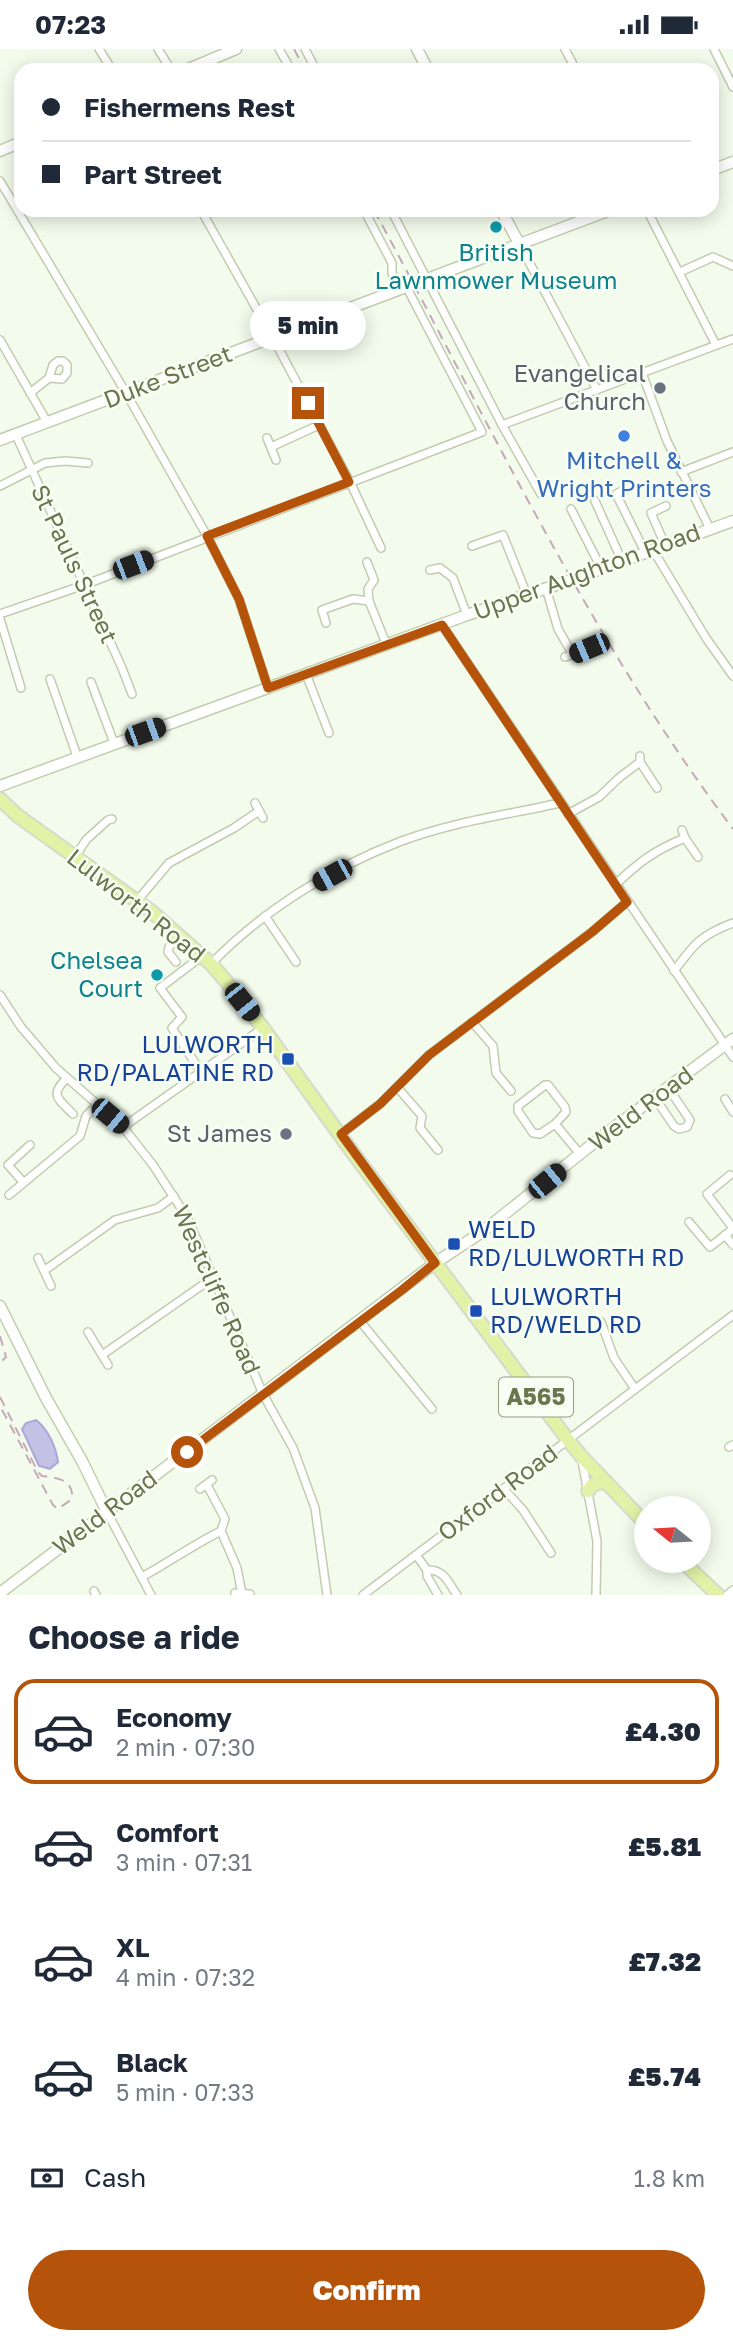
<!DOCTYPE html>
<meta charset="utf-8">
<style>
body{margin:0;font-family:"Golos Text",sans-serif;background:#f2f2f3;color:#1f2937;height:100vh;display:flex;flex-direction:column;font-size:26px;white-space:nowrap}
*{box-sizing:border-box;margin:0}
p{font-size:23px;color:#747a83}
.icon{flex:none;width:38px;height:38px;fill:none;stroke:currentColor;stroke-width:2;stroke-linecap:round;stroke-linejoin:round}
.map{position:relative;height:1546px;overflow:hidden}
.panel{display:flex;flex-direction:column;background:#fff;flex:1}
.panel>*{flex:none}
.guide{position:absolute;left:14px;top:14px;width:705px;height:154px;border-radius:21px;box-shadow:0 4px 18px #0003;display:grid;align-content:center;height:154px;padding:0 28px;background:#fff}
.needle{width:46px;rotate:288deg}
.controls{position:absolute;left:634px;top:1447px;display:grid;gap:14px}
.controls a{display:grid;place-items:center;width:77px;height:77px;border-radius:50%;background:#fff;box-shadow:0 4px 18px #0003;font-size:35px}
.end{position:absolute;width:32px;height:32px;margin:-16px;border:9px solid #b45309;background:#fff;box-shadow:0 0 0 4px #fff}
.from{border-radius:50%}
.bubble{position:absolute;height:49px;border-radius:24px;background:#fff;box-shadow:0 4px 18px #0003;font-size:23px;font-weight:800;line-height:49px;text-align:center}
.car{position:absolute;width:21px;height:42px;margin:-21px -10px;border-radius:9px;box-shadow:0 0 5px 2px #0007;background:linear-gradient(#222 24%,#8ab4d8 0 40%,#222 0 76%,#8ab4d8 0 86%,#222 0)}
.guide b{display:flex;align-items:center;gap:24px;height:66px;font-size:26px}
.guide b+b{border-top:2px solid #e0e1e3}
.guide i{width:18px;height:18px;background:#1f2937}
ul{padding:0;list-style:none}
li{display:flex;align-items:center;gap:21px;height:105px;margin:0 14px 10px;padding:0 14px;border:4px solid transparent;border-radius:21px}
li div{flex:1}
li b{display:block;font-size:26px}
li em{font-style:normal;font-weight:800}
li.active{border-color:#b45309}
li>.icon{width:63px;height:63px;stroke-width:1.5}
h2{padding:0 28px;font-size:32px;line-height:84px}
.pay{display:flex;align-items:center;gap:18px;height:77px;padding:0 28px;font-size:26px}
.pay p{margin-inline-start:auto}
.action{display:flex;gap:14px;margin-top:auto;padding:14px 28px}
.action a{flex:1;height:80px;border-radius:42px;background:#b45309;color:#fff;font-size:28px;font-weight:800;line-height:80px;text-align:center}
.status{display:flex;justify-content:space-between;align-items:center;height:49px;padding:0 35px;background:#fff;direction:ltr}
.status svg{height:19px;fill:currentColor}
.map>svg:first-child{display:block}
</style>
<div class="status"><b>07:23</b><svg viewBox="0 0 49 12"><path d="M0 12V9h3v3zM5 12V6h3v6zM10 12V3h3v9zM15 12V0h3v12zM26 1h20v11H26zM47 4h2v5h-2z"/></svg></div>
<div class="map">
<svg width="733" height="1546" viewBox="0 0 733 1546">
<rect width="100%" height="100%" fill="#f3fcec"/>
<path fill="#c4c1e5" stroke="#aca7d6" stroke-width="2" d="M36,1371C48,1380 56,1398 58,1413L50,1420L39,1417L22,1380L26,1374Z"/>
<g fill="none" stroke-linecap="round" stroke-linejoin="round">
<defs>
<g id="street">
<path d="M99,0L112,21"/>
<path d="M158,0L171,21"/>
<path d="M279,0L291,21"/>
<path d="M305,0L316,21"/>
<path d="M565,0L576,21"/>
<path d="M714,0L733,38"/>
<path d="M0,132L126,344L207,487L239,550L268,639"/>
<path d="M201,161L273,289L350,433L381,499"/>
<path d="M364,161L392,214V224L400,241"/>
<path d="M391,161L502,376L541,445"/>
<path d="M647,161L716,296"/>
<path d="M204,166L216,161"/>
<path d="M520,196L597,341"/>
<path d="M680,223L713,208L733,217"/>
<path d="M0,291L47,373"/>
<path d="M642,324L667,392L710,480"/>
<path d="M30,344L49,329L53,316L58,312H63L67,316V324L62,330L49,329"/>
<path d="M502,376L733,290"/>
<path d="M16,386L122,619L132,645"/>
<path d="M267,389L276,411"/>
<path d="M271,398L319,376"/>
<path d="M681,423L733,403"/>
<path d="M0,437L45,414L65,412L88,414"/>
<path d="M628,439L616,445L645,503"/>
<path d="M595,452L622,512"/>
<path d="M571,460L601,519"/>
<path d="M665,496L651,464L666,457"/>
<path d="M472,497L503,486L527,546"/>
<path d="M653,501L706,589L733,627"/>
<path d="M367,513L374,531L368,540L369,552"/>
<path d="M430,521L440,519L453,529L467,566"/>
<path d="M546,539L558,580L573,606"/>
<path d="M0,565L84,536L482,383L407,239"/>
<path d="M0,570L21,639"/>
<path d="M326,574L322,561L353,550L369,552L387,597"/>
<path d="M442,576L733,1008"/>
<path d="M565,608L589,599"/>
<path d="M306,625L329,684"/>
<path d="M50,630L77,707"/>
<path d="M91,633L114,694"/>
<path d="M640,707V713L657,739"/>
<path d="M255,754L263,769"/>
<path d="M568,765L599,748L620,728L640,713"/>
<path d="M682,781L685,789L698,808"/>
<path d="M75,808L86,791L108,771L112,770"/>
<path d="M616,835C639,813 655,801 685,789"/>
<path d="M137,852L169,814L234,779L259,762"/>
<path d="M265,867L296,913"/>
<path d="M176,913L168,903L169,898L179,888"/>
<path d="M211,915C261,863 331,819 399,793C451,773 506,766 560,754"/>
<path d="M674,922C695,894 701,886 733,874"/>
<path d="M0,946L21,978L56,1019L123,1078L153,1116L188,1170L263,1345L293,1399L315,1459L327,1546"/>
<path d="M472,973L493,997L496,1024L511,1042"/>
<path d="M201,1023L172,979L182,968L160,939L202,907"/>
<path d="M67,1029C49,1046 58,1050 73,1065"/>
<path d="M397,1038L422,1067L420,1079L438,1101"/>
<path d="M655,1049L674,1077L679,1080L687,1078L690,1071L669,1040"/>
<path d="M725,1050L733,1063"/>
<path d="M555,1075L566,1063L565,1058L548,1036H545L518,1057V1062L533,1084L540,1085L555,1075L580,1105"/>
<path d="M123,1078L263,979"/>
<path d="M341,1085L380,1055L429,1006L592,883L627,853"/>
<path d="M730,1126L707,1145L733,1179"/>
<path d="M23,1133L8,1116L30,1096"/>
<path d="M9,1146L80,1087L86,1067L97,1056"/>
<path d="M689,1173L710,1198L733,1180"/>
<path d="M725,1186L733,1196"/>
<path d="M38,1209L51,1237"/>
<path d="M45,1221L115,1171L158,1159L174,1147"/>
<path d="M360,1272L432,1360"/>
<path d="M601,1273L614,1309L635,1340"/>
<path d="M88,1283L108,1316"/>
<path d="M102,1306L214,1228"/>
<path d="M729,1398L733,1396"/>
<path d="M582,1412L597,1492L596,1546"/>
<path d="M207,1436L225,1470L221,1482"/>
<path d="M200,1440L212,1431"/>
<path d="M504,1440L523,1461L551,1504"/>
<path d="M107,1463L151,1546"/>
<path d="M416,1506L427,1521C444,1520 448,1533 457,1546"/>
<path d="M427,1521V1527L438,1546"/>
<path d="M142,1528C169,1513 193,1496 221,1482L237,1519L242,1545"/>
<path d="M94,1542L96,1546"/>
<path d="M235,1544L250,1545"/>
<path d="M363,1546L733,1266"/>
<path d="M727,1546L733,1541"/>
</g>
<g id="secondary">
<path d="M417,0L428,21"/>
<path d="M186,21L236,0"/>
<path d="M0,102L21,93"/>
<path d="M712,121L733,113"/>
<path d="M501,161L520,196"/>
<path d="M0,391L610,161"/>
<path d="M0,737L467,566L568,532L733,472"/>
<path d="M0,1257L46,1349L82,1412L107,1463"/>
<path d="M0,1544L435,1214L482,1183L600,1089L733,990"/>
</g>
<g id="highway">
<path d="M0,750L18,767L152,863L211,915L225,931L263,979L350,1100L568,1391L582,1408L646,1475"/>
<path d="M588,1442L592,1436L605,1432"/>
<path d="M682,1512L718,1546"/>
</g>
</defs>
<use href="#street" stroke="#c1ccaf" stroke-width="10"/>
<use href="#secondary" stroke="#c2cead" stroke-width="13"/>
<use href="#highway" stroke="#d6d9ce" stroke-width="16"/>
<use href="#street" stroke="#fff" stroke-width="7"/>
<use href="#secondary" stroke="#fff" stroke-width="10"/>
<use href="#highway" stroke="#e2f2a7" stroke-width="12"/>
<g stroke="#c6a9b8" stroke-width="2" stroke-dasharray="10 7" stroke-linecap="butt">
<path d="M294,0L305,21"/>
<path d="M374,161C488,371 589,589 733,780"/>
<path d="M0,1287L6,1308L0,1314"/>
<path d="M0,1348L38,1423L42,1427C57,1429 74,1430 72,1450L58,1460L53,1456L0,1357"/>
</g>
</g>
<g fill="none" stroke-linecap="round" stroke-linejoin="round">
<path stroke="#b45309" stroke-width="9" d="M187,1403L402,1241L435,1214L341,1085L380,1055L429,1006L592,883L627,853L442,576L268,639L239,550L207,487L349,433L308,354"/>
</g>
<g fill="#0f9aa8" stroke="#f8fef3" stroke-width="2.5">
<circle cx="496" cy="178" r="7"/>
<circle cx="157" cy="926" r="7"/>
</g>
<g fill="#6b7280" stroke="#f8fef3" stroke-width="2.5">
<circle cx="660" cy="339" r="7"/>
<circle cx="286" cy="1085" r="7"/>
</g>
<circle fill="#3f7fe0" stroke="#f8fef3" stroke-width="2.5" cx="624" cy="387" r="7"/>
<g fill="#1a4fb4" stroke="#f8fef3" stroke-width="2.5">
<rect x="281" y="1003" width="14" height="14" rx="3.5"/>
<rect x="447" y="1188" width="14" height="14" rx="3.5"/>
<rect x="469" y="1255" width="14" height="14" rx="3.5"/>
</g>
<g text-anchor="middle" stroke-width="5" stroke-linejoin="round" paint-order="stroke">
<rect fill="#f8fef3" stroke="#959f80" stroke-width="2" x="499" y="1328.5" width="74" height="39" rx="5"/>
<g font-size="23" font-weight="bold" fill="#6b764f">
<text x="536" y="1356">A565</text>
</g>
<g font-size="24" fill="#0d838f" stroke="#f8fef3">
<text x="496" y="212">British<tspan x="496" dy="28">Lawnmower Museum</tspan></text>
<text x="143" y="920" text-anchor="end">Chelsea<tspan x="143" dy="28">Court</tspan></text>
</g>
<g font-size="24" fill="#5b616d" stroke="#f8fef3" text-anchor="end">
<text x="646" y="333">Evangelical<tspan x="646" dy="28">Church</tspan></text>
<text x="272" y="1093">St James</text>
</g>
<g font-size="24" fill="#6b764f" stroke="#f8fef3">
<text transform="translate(168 328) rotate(-21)" y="8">Duke Street</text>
<text transform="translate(74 515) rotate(65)" y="8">St Pauls Street</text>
<text transform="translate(587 523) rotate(-20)" y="8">Upper Aughton Road</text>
<text transform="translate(136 857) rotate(38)" y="8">Lulworth Road</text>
<text transform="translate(641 1060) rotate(-37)" y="8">Weld Road</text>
<text transform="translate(216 1241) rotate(66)" y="8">Westcliffe Road</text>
<text transform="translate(498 1444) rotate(-37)" y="8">Oxford Road</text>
<text transform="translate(105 1464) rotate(-37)" y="8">Weld Road</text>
</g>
<g font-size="24" fill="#366cbe" stroke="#f8fef3">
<text x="624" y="420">Mitchell &amp;<tspan x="624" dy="28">Wright Printers</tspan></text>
</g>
<g font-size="24" fill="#164399" stroke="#f8fef3" text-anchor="start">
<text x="274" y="1004" text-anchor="end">LULWORTH<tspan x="274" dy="28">RD/PALATINE RD</tspan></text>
<text x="468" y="1189">WELD<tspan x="468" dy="28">RD/LULWORTH RD</tspan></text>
<text x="490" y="1256">LULWORTH<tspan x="490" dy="28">RD/WELD RD</tspan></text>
</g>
</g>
</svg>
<div class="controls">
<a><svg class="needle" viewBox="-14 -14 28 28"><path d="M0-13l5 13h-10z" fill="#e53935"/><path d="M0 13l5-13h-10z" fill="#747a83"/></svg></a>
</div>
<i class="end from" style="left:187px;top:1403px"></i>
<i class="end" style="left:308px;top:354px"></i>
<div class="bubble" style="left:250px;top:252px;width:116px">5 min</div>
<i class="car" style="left:133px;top:516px;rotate:69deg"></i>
<i class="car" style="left:589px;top:599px;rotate:247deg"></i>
<i class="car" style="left:145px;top:683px;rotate:70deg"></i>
<i class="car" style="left:332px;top:826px;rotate:241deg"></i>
<i class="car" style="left:242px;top:953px;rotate:141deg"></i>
<i class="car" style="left:110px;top:1067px;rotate:130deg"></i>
<i class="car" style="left:547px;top:1132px;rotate:51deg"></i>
<div class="guide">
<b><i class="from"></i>Fishermens Rest</b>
<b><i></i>Part Street</b>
</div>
</div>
<section class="panel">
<h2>Choose a ride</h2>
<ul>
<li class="active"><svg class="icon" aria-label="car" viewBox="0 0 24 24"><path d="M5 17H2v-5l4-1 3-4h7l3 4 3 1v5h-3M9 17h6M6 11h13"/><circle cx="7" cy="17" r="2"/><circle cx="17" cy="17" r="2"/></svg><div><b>Economy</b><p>2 min · 07:30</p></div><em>£4.30</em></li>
<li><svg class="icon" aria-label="car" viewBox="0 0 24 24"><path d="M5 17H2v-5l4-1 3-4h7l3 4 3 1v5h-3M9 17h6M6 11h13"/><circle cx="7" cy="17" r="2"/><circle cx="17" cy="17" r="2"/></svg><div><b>Comfort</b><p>3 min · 07:31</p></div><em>£5.81</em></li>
<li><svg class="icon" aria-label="car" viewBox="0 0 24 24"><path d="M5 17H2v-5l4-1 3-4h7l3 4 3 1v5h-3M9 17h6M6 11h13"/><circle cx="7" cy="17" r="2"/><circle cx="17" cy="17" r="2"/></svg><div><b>XL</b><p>4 min · 07:32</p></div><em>£7.32</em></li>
<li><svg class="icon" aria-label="car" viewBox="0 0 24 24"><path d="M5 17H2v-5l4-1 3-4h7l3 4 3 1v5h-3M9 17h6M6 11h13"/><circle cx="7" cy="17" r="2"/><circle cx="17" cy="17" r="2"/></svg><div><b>Black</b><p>5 min · 07:33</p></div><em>£5.74</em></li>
</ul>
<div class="pay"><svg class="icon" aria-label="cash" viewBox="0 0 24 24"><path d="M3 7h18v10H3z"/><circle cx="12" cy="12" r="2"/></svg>Cash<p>1.8 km</p></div>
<div class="action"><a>Confirm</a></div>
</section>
